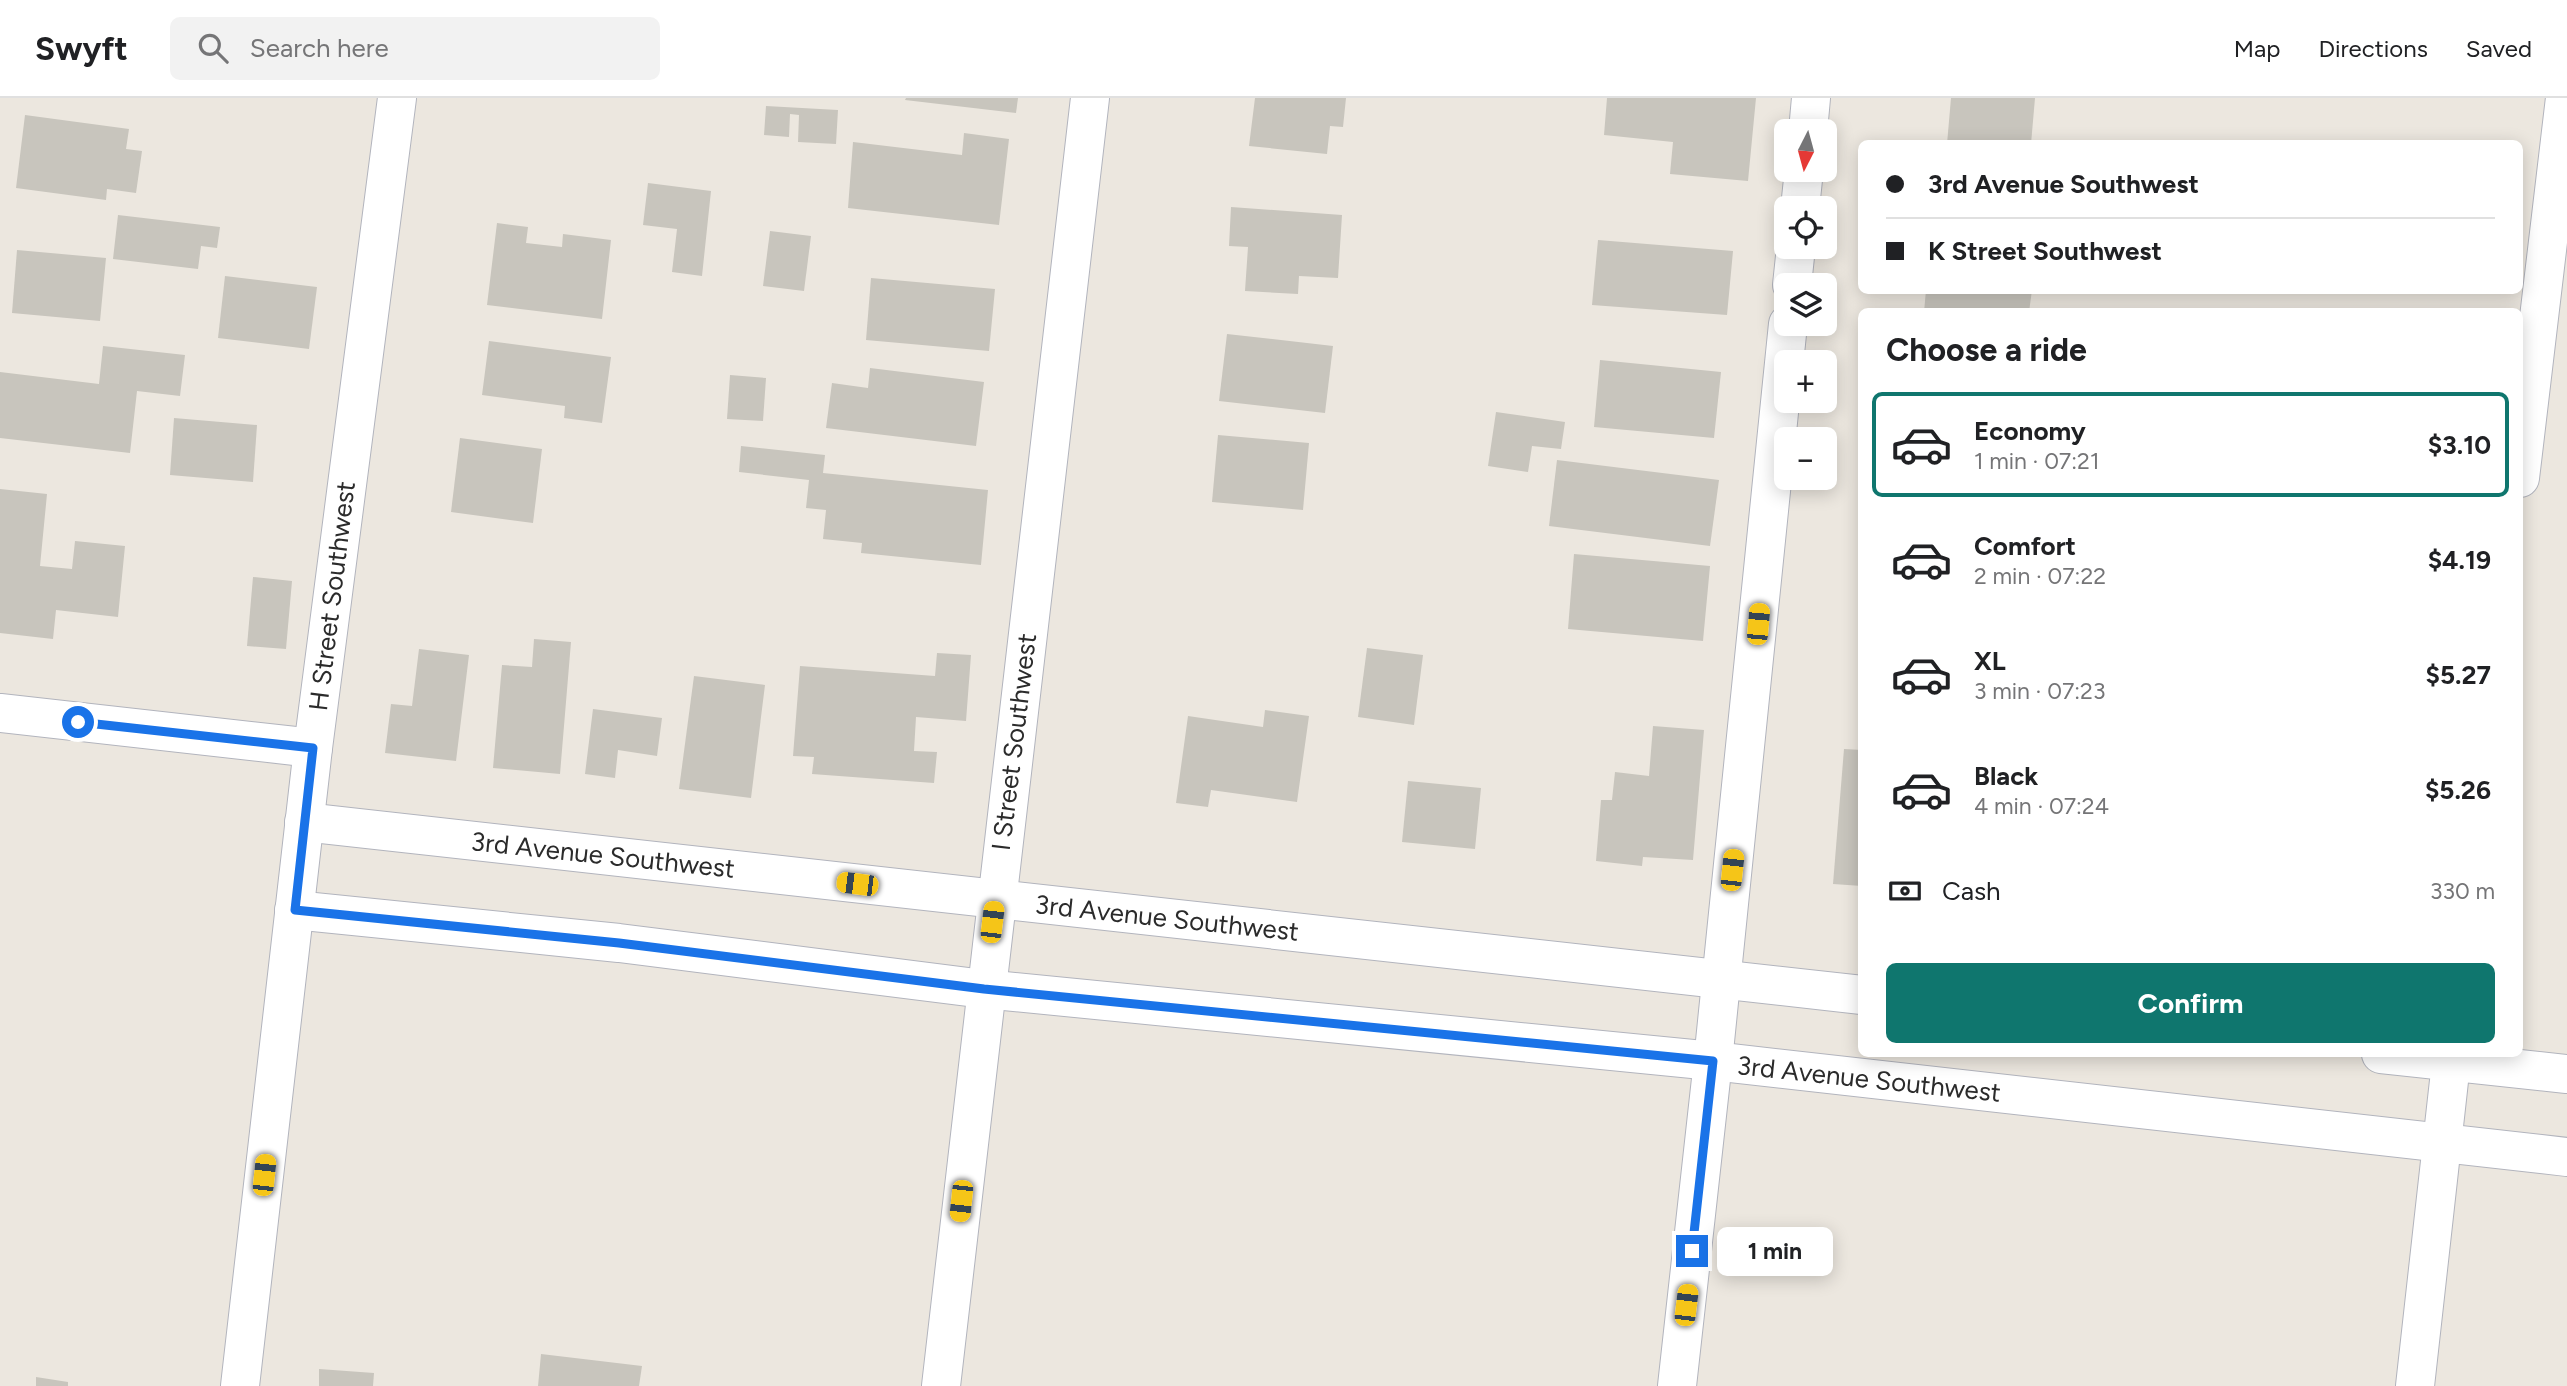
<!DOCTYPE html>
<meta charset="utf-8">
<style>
body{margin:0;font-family:Figtree,sans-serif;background:#f2f2f2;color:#202124;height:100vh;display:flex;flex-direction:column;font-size:26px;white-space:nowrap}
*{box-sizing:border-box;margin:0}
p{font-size:23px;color:#757577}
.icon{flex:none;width:38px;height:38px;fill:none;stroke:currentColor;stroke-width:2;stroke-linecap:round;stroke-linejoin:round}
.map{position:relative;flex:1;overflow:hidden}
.side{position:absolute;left:1858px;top:210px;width:665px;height:749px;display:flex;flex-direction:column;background:#fff;border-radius:10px;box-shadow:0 4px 18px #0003}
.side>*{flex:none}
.banner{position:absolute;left:1858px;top:42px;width:665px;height:154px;border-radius:10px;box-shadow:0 4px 18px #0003;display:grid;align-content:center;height:154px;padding:0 28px;background:#fff}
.needle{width:46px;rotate:186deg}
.fabs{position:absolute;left:1774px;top:21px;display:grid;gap:14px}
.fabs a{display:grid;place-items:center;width:63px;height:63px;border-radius:10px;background:#fff;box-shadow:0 4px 18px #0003;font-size:35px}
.end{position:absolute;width:32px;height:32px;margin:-16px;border:9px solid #1a73e8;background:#fff;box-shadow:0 0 0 4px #fff}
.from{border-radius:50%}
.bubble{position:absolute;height:49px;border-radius:10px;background:#fff;box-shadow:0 4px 18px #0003;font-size:23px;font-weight:700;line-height:49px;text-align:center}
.car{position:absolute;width:21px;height:42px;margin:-21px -10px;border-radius:9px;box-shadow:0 0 5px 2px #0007;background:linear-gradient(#f5c518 24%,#345 0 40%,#f5c518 0 76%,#345 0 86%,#f5c518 0)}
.banner b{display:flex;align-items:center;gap:24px;height:66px;font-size:26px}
.banner b+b{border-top:2px solid #e0e0e0}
.banner i{width:18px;height:18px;background:#202124}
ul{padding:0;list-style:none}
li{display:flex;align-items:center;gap:21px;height:105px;margin:0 14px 10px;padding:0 14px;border:4px solid transparent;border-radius:10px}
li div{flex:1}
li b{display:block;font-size:26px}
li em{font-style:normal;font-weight:700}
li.active{border-color:#0f766e}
li>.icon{width:63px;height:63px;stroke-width:1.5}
h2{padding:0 28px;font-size:32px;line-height:84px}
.pay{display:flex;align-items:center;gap:18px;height:77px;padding:0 28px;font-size:26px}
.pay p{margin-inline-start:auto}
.action{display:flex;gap:14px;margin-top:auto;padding:14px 28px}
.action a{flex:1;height:80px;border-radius:10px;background:#0f766e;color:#fff;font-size:28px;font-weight:700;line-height:80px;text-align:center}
header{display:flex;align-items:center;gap:42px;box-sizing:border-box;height:98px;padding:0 35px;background:#fff;border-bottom:2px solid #e0e0e0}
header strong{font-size:33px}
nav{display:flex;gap:38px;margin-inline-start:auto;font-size:24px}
.search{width:490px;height:63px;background:#f2f2f2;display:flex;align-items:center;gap:18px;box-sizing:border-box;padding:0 24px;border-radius:10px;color:#757577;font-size:26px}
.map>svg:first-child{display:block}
</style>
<header>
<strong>Swyft</strong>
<div class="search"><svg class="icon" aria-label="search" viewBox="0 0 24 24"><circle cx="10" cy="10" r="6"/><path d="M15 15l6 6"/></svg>Search here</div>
<nav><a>Map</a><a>Directions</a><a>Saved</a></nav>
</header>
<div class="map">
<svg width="2567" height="1288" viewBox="0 0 2567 1288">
<rect width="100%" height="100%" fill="#ece7df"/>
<g fill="#c8c5bd">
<path d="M906,0H1018L1016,15L905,2Z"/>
<path d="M1255,0H1346L1343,29L1330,28L1327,56L1249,48Z"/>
<path d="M1607,0H1756L1748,83L1670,76L1673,44L1604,37Z"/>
<path d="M1951,0H2035L2031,46H1947Z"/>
<path d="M766,8L838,12L836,46L798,44L799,17L790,16L789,39L764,37Z"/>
<path d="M25,17L129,31L126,51L142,53L136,95L107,91L106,102L16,90Z"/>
<path d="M964,35L1009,41L999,127L848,110L853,44L962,57Z"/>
<path d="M648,85L711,93L702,178L672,174L677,131L643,127Z"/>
<path d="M1231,109L1342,117L1338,180L1299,178L1298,196L1245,193L1248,149L1229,148Z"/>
<path d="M118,117L220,129L217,150L201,148L198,171L113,161Z"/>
<path d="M497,125L528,129L526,145L562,149L563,136L611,142L602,221L487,207Z"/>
<path d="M770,133L811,138L804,193L763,188Z"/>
<path d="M1598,142L1733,153L1727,217L1592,207Z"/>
<path d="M17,152L106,160L100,223L12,215Z"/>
<path d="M225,178L317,189L309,251L218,240Z"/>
<path d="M871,180L995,191L989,253L866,242Z"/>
<path d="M1926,192H2032L2029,214H1924Z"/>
<path d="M1227,236L1333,248L1325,315L1219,303Z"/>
<path d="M489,243L611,259L602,325L564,320L565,308L482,297Z"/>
<path d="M103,248L185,257L180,298L137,293L130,355L0,340V274L99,286Z"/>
<path d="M1600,262L1721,274L1714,340L1594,329Z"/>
<path d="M870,270L984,284L976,348L826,330L832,285L868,290Z"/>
<path d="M730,277L766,280L763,323L727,321Z"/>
<path d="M1496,314L1565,324L1561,351L1532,348L1528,374L1488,368Z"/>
<path d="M174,320L257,327L253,384L170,377Z"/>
<path d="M1218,337L1309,345L1303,412L1212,404Z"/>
<path d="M460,340L542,351L533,425L451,414Z"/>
<path d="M741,348L825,357L823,375L988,392L981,467L861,455L862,445L823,441L826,412L806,410L809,382L739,374Z"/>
<path d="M1557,362L1719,382L1710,448L1549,428Z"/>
<path d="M0,391L47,396L40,468L72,471L75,443L125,448L118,519L56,512L53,541L0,535Z"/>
<path d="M1574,456L1710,468L1703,543L1568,531Z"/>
<path d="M253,479L292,483L286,551L247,548Z"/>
<path d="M534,541L571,544L560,676L493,670L502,567L532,569Z"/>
<path d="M1367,550L1423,557L1414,627L1358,619Z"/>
<path d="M419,551L469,557L456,663L385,655L391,606L412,608Z"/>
<path d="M937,555L971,557L966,623L916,619L914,653L937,654L934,685L812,676L814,659L793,658L800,568L935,578Z"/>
<path d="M694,578L765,587L751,700L679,691Z"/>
<path d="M593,611L662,620L657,658L618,652L615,680L585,676Z"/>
<path d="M1265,612L1309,618L1297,704L1211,692L1208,709L1176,705L1188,618L1263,629Z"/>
<path d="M1653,628L1704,632L1693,762L1643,759L1642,768L1596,763L1601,702H1612L1615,674L1649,678Z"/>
<path d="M1844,651L1862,652V788L1833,786Z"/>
<path d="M1408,683L1481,690L1475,751L1402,744Z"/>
<path d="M541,1256L642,1268L639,1288H538Z"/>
<path d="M319,1271L374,1275L373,1288H319Z"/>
<path d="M36,1279L68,1284V1288H36Z"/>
</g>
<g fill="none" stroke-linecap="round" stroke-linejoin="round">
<defs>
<g id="minor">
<path d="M1808,33L1811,0"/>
<path d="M1800,110L1804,72"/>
<path d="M1792,187L1796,149"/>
<path d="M2520,380L2565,0"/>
<path d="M0,615L313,650"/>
<path d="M304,724L1862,897"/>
<path d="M294,812L619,845L984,891L1713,963L2567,1059"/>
<path d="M2381,956L2567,976"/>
<path d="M240,1288L313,650L397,0"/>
<path d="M941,1288L1090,0"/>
<path d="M1677,1288L1713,963L1788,226"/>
<path d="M2415,1288L2452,956"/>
</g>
</defs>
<use href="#minor" stroke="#b2b4bd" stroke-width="40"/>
<use href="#minor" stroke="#fff" stroke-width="38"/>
</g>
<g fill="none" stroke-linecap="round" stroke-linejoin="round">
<path stroke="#1a73e8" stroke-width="9" d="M78,624L313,650L295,812L619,845L984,891L1713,963L1692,1153"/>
</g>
<g text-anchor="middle" stroke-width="7" stroke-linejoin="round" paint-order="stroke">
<g font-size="26" fill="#2b2b2b" stroke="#fff">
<text transform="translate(332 498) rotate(-83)" y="9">H Street Southwest</text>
<text transform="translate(1014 644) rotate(-83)" y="9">I Street Southwest</text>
<text transform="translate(603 757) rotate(6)" y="9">3rd Avenue Southwest</text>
<text transform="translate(1167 820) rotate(6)" y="9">3rd Avenue Southwest</text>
<text transform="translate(1869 981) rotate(6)" y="9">3rd Avenue Southwest</text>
</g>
</g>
</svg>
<div class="fabs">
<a><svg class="needle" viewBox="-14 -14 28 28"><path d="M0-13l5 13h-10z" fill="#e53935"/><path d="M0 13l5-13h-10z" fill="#757577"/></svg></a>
<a><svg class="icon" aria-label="locate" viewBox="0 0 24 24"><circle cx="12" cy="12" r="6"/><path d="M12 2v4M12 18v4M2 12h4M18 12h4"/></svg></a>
<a><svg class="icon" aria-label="layers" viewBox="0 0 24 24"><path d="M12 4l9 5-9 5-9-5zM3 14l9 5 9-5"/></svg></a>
<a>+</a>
<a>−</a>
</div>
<i class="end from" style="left:78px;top:624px"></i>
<i class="end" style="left:1692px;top:1153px"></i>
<div class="bubble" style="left:1717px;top:1129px;width:116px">1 min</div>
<i class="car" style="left:1758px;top:526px;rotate:5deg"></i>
<i class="car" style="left:1732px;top:772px;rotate:6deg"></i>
<i class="car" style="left:857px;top:786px;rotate:277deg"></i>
<i class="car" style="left:992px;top:824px;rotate:7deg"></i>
<i class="car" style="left:264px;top:1077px;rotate:6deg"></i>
<i class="car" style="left:961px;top:1103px;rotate:186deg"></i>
<i class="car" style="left:1686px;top:1207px;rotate:7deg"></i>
<div class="banner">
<b><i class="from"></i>3rd Avenue Southwest</b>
<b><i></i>K Street Southwest</b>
</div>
<section class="side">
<h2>Choose a ride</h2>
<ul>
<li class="active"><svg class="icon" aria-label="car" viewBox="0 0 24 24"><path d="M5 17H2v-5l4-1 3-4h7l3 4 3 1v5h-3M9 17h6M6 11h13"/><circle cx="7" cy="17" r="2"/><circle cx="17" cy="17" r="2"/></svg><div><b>Economy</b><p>1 min · 07:21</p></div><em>$3.10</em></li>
<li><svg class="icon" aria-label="car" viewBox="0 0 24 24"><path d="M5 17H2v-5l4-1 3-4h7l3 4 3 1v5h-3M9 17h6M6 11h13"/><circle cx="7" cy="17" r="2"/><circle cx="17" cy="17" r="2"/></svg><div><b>Comfort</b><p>2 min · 07:22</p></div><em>$4.19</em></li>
<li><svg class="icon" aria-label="car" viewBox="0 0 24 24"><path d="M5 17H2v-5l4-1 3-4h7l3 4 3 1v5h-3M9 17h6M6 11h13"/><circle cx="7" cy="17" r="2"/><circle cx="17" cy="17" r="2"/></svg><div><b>XL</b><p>3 min · 07:23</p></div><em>$5.27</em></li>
<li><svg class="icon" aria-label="car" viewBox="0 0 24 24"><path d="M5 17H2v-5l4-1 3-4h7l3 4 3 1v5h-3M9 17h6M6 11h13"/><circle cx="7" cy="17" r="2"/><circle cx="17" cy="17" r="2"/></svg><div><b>Black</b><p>4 min · 07:24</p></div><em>$5.26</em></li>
</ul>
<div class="pay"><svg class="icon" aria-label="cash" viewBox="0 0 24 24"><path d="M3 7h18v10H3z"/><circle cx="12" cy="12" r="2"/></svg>Cash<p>330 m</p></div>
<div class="action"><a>Confirm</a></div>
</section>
</div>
